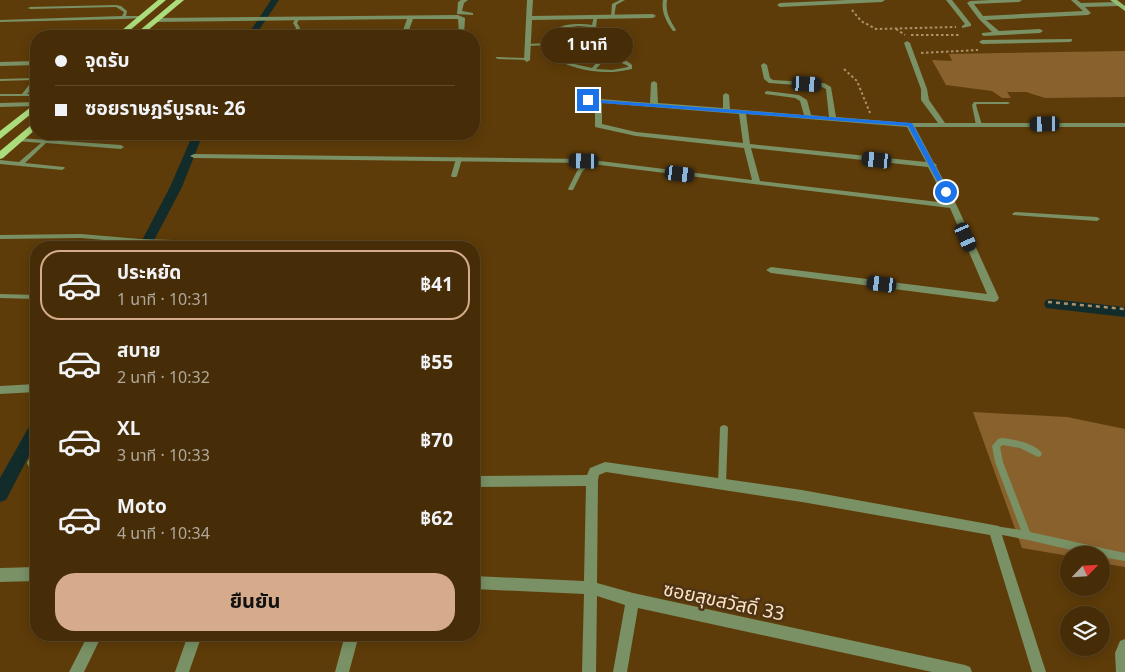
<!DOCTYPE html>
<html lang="th">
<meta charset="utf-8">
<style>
body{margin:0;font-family:Georgia,"Noto Sans Thai",serif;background:#4d3511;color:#f1f3f6;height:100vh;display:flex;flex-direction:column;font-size:19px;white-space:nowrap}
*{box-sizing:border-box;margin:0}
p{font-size:16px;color:#b0a89b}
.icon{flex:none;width:28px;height:28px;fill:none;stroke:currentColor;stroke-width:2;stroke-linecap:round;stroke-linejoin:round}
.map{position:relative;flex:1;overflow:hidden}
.details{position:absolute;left:30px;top:241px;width:450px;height:400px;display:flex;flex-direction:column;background:#462d07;border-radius:20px;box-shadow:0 2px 12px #0003,0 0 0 1px #5e4928}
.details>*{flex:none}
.hud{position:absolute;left:30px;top:30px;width:450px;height:110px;border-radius:20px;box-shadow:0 2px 12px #0003,0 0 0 1px #5e4928;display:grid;align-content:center;height:110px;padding:0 25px;background:#462d07}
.needle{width:32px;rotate:65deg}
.fabs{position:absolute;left:1060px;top:546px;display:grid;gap:10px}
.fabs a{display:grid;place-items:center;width:50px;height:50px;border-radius:50%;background:#462d07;box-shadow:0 2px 12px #0003,0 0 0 1px #5e4928;font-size:25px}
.end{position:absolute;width:22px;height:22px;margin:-11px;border:6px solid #1a73e8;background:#fff;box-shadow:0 0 0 2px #fff}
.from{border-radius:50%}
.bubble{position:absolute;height:35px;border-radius:18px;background:#462d07;box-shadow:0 2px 12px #0003,0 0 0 1px #5e4928;font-size:16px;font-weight:700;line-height:35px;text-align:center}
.car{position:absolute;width:15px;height:30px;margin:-15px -8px;border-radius:6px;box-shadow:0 0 4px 1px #0007;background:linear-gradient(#222 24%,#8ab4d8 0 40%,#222 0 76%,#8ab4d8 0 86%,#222 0)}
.hud b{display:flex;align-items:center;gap:18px;height:48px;font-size:19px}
.hud b+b{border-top:1px solid #5e4928}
.hud i{width:12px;height:12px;background:#f1f3f6}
ul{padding:9px 0 0;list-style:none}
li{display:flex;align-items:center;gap:15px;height:70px;margin:0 10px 8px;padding:0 15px;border:2px solid transparent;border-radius:20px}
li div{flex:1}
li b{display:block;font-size:19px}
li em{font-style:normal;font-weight:700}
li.active{border-color:#d6ab8b}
li>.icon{width:45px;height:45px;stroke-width:1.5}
.cta{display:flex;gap:10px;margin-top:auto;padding:10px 25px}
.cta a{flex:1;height:58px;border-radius:20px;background:#d6ab8b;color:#111;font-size:20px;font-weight:700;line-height:58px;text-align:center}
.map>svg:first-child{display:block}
</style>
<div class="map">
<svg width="1125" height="672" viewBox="0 0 1125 672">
<rect width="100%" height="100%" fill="#5e3c09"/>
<g fill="#89612d">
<path d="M1125,51V97L1045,98L1026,92H1007L1011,98H1002L992,91L946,85L932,60L952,61L949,54Z"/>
<path d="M973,412L1067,417L1125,429V567L1101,563V555L1069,556L1022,548Z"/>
</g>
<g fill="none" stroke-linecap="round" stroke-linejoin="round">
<g fill="#122c2b" fill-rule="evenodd">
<path d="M271,0H279L255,36H247Z"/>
<path d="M193,134H203L182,187L150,248H138L170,187Z"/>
<path d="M1051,299L1125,307V317L1046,308L1044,304L1046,300Z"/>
<path d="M36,421V442L6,500L0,502V478L31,423Z"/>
</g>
<g stroke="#af9169" stroke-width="2" stroke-dasharray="2.5 2.5" stroke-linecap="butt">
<path d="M852,10L861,21L876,29L956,27"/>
<path d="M896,29L905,35"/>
<path d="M911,35H960"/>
<path d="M921,53L978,50"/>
<path d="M844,69L857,81L870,113"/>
</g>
<path stroke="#af9169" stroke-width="2.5" stroke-dasharray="4 4" stroke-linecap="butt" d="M1048,302L1125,309"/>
<g fill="#799164" fill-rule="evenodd">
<path d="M620,0H625L616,5L614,17L611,18L612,4Z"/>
<path d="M663,0H667C665,12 670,20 676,30L675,31H673C666,21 661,12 663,0Z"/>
<path d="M116,5L121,6L127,11L126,16H142L144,17L142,18L123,19L0,22V20L122,16L124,12L116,7L30,9L28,8L30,7Z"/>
<path d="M594,16L597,17C596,35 590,51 613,57C621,59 627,60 632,65V69C605,76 574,71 550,56L548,45L528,46L526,45L528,44L548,43C551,22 576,23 592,25ZM578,26L592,27C591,39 591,50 602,56L592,68L570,63L554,54C549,33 557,28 578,26ZM606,58L618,61L628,66V67L612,70L596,69Z"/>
<path d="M296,18L299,19L297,23L300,28L296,36H292L296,28L293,23Z"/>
<path d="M496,57L527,58L529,59L527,60L498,59L496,58Z"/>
<path d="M36,78V83L27,94H36V96H0V94H22L33,80L0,81V79Z"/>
<path d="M974,102H1008L1010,103L1008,104H977L976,105L982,125L979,127L976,125L972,105Z"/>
<path d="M18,138L121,145L124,147L121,149L46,143L25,163L64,167L65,168L62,170L0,164V160L19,162L41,143L16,141L15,140Z"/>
<path d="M459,157L462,159L457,176L456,177H452L451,176L456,159Z"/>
<path d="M589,159L592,161L582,172L573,190H569L568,189L577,171L587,160Z"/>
<path d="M1015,212L1097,217L1100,219L1097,221L1013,215L1012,214Z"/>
<path d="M81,234L140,239L173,240L192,244L259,246L262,248H189L173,244L140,243L81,238L0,239V235Z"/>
<path d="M0,294L36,295V299L0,298Z"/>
<path d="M724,425L727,426L728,428L726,484L725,487L722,488L719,487L718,484L720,428L721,426Z"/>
<path d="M1001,438C1014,439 1034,443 1042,453L1041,456L1038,457L1020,448L1003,445L1000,447L1003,462L1030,532L1125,553V561L1101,557V555H1093L1028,540L992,533L991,530L992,527L995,526L1021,530L995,462L992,446L998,439Z"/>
</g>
<g fill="#799164" fill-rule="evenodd">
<path d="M461,0H468L464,3L462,11L473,13V15L457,14L458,2Z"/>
<path d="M527,0H533L532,16L653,14L656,16L653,18L532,20L530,60L527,62L524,60Z"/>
<path d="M847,0H885L882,2L780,7L777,5L780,3Z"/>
<path d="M946,0H952L971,24V26L962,28V26L965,24Z"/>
<path d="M991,0H1022L1019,2L974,4L983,16L1083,11L1071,0H1077L1081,3L1118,2L1121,4L1118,6L1085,7L1091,13L1088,15L986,20L999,31L1040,29L1043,31L1040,33L984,36L982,35V33L992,32L979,19L967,3L970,1Z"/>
<path d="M458,15L465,18L464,36L459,35L458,19H413L407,36H401L407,19L156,22L153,20L156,18Z"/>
<path d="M1072,39V41L1070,42L982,44L979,42L982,40Z"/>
<path d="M907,41L910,43L927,89L929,100L945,123H1125V127H915L934,163L937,165L936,166L957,206L999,298L997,301L994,302L771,273L766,270L771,267L987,294L950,208L584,163L194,158L190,156L194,154L584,159L752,180L744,148L636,136L595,127V103L584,100L588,98L650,103L651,83L654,81L657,83L658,103L723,108V95L726,93L729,95L730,109L804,115L800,101L795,98L765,94V92L767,91L799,95L807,100L811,115L829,117L826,89L822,87L769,83L764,79L761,65L764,63L767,65L770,78L773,80L824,83L831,87L836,117L910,123H938L921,100V89L904,43ZM602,103L739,114L743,143L636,132L602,124ZM746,114L907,127L926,162L750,144ZM751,148L928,167L947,203L760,181Z"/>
<path d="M36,61V65L0,66V62Z"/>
<path d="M36,102V106L0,107V103Z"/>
<path d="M36,384V392L0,394V386Z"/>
<path d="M33,458H36V468L29,467L27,463L29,459Z"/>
<path d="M605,462L802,490L999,526L1046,672H1032L990,535L802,502L606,472L599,475L598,480L597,583L633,593L965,665L970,667L972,672H932L638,608L627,672H613L625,605L597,596L596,672H582L584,594L474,589V576L584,581L586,486L474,487V476L587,475L590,468Z"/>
<path d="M36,567V581L0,582V568Z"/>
<path d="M88,635H102L84,672H69Z"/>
<path d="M188,635H202L189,672H175Z"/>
<path d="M345,635H359L349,672H335Z"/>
<path d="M1125,639V672H1116L1115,653L1120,641Z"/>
</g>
<path fill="#95bc73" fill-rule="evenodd" d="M1110,0H1117L1125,6V11Z"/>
<g fill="#abdd7d" fill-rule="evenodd">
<path d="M158,0H166L123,36H115Z"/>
<path d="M176,0H184L141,36H133Z"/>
<path d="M36,103V110L0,139V131Z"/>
<path d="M36,121V129L3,158L0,159V151Z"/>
</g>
</g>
<path fill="#1a73e8" d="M586,99L912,123L949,192L946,195L943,192L908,126L588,102Z"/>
<g text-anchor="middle" stroke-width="5" stroke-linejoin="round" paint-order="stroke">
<g font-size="19" fill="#fce3c5" stroke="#4c3414">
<text transform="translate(724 601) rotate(12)" y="7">ซอยสุขสวัสดิ์ 33</text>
</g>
</g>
</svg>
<div class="fabs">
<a><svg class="needle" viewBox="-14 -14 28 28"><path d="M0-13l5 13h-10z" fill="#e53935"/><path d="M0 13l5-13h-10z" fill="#b0a89b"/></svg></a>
<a><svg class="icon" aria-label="layers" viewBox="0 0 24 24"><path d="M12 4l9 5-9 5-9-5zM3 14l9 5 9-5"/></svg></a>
</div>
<i class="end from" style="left:946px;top:192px"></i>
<i class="end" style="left:588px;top:100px"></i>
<div class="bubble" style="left:541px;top:28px;width:92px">1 นาที</div>
<i class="car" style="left:807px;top:84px;rotate:93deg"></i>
<i class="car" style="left:1045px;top:124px;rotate:269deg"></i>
<i class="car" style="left:877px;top:160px;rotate:276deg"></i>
<i class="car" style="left:584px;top:161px;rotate:271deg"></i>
<i class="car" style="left:680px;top:174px;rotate:97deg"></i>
<i class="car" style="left:966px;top:237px;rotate:156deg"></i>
<i class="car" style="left:882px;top:284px;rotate:277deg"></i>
<div class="hud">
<b><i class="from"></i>จุดรับ</b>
<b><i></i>ซอยราษฎร์บูรณะ 26</b>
</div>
<section class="details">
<ul>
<li class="active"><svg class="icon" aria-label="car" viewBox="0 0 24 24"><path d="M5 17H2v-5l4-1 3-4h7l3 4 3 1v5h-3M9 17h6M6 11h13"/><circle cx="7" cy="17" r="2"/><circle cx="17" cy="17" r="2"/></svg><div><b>ประหยัด</b><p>1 นาที · 10:31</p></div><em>฿41</em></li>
<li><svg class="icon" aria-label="car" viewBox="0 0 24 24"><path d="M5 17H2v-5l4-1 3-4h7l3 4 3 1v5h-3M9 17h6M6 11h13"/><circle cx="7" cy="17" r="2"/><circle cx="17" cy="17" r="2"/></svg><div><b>สบาย</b><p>2 นาที · 10:32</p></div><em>฿55</em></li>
<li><svg class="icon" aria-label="car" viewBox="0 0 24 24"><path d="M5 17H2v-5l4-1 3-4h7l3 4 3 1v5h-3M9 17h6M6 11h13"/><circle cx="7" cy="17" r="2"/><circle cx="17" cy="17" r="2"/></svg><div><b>XL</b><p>3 นาที · 10:33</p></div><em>฿70</em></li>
<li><svg class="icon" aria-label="car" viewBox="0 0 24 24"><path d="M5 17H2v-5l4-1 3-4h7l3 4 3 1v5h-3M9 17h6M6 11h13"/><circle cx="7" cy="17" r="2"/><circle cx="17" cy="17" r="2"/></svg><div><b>Moto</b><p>4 นาที · 10:34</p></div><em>฿62</em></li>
</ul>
<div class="cta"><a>ยืนยัน</a></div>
</section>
</div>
